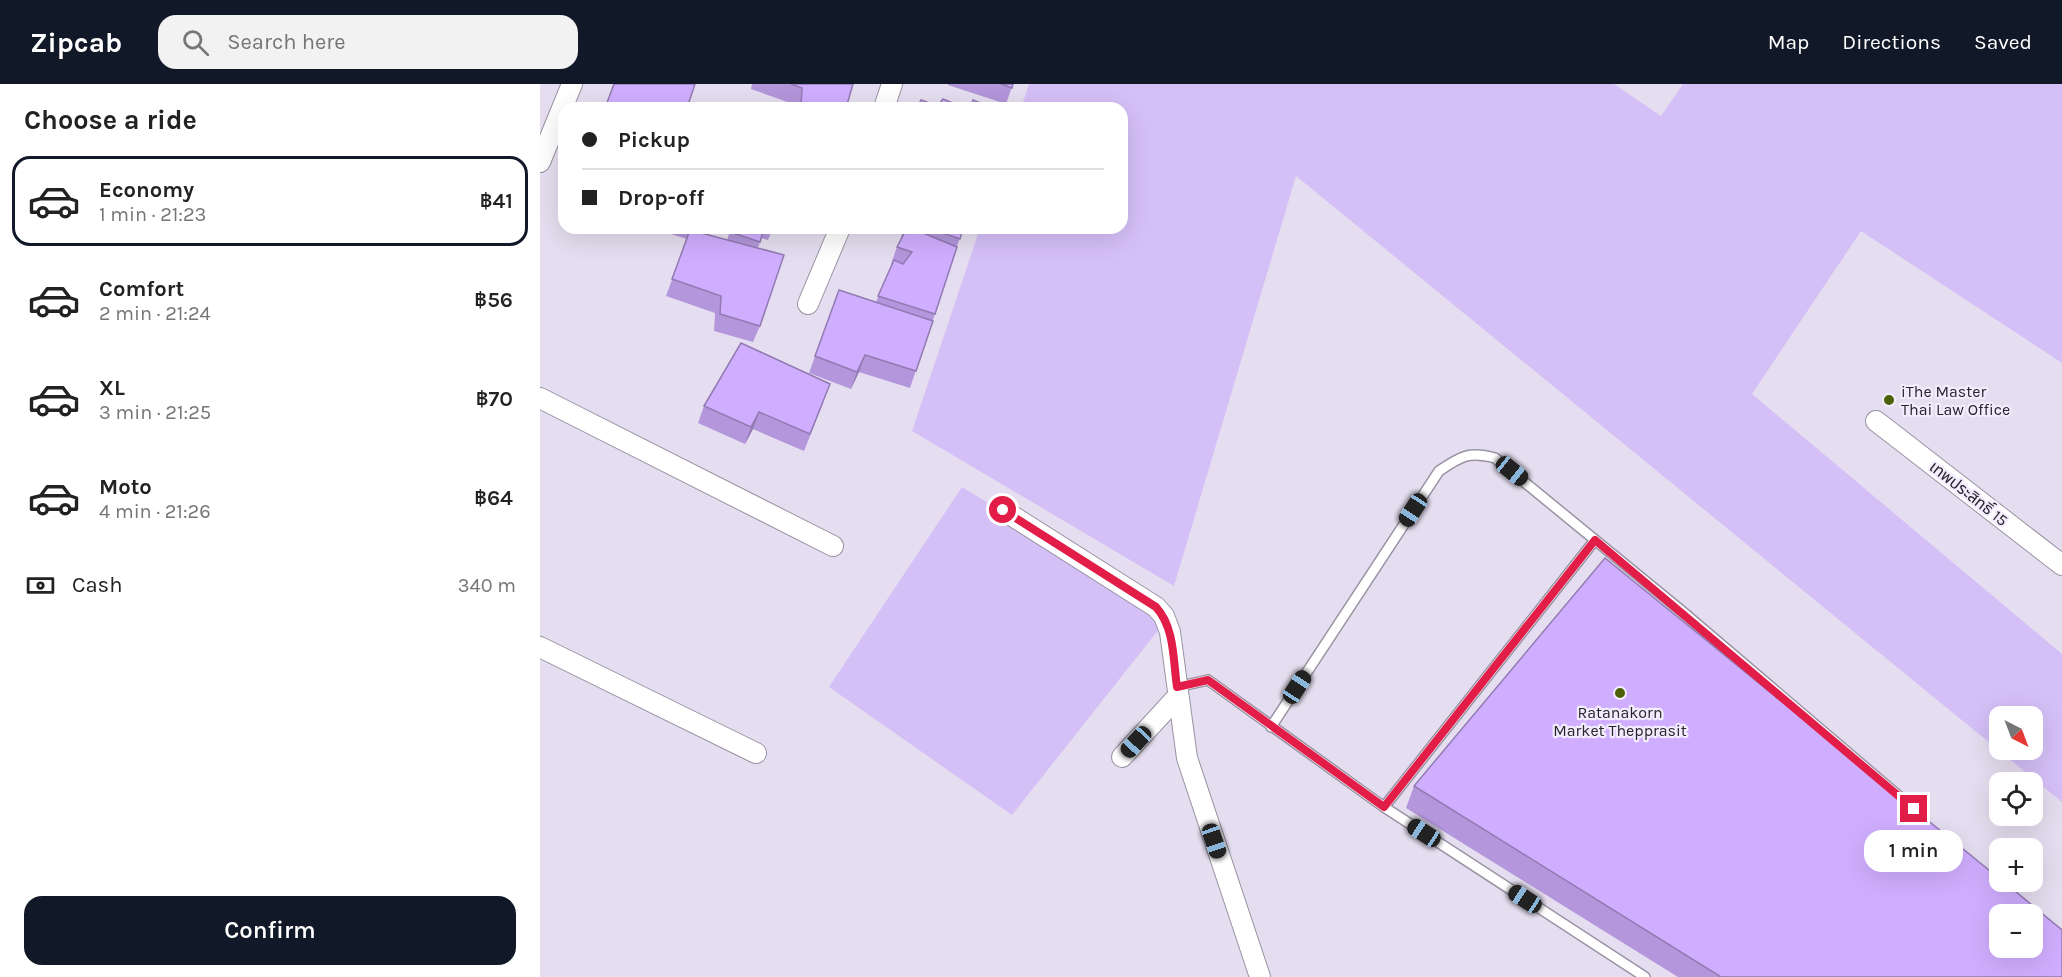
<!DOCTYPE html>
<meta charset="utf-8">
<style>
body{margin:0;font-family:Karla,"Noto Sans Thai",sans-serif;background:#f2f2f2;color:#222;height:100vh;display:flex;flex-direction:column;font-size:22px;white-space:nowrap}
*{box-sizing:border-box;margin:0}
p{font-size:20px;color:#767676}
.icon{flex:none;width:33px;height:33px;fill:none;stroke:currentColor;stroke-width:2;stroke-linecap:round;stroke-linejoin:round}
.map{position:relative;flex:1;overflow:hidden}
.panel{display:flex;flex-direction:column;background:#fff;width:540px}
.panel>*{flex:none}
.guide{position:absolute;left:18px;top:18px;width:570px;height:132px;border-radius:18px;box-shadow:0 6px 24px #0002;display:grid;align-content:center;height:132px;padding:0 24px;background:#fff}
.needle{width:39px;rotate:138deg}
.tools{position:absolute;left:1449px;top:622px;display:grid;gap:12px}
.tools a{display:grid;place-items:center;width:54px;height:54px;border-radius:12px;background:#fff;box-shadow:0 6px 24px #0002;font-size:30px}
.end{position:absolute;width:27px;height:27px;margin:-14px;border:8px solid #e11d48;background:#fff;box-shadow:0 0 0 3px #fff}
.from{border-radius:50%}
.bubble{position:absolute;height:42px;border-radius:18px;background:#fff;box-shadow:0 6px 24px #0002;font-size:20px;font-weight:600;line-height:42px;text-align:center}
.car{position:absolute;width:18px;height:36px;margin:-18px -9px;border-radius:8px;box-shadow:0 0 4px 2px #0007;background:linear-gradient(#222 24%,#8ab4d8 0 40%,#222 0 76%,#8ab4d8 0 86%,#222 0)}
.guide b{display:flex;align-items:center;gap:21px;height:57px;font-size:22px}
.guide b+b{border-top:2px solid #e0e0e0}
.guide i{width:15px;height:15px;background:#222}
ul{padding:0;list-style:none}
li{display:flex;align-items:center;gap:18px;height:90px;margin:0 12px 9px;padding:0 12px;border:3px solid transparent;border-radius:18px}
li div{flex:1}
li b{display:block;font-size:22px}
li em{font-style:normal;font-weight:600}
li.current{border-color:#111827}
li>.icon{width:54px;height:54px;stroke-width:1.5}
h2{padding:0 24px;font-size:27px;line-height:72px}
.pay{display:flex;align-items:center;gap:15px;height:66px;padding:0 24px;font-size:22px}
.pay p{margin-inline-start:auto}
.primary-button{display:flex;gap:12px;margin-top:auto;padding:12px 24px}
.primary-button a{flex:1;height:69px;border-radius:18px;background:#111827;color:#fff;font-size:24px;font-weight:600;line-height:69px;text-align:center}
header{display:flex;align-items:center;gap:36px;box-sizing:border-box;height:84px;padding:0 30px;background:#111827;color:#fff}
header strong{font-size:28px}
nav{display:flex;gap:33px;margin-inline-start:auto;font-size:21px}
.search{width:420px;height:54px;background:#f2f2f2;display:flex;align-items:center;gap:15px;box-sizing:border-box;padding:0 21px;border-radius:18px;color:#767676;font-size:22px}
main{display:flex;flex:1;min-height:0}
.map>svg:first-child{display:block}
</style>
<header>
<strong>Zipcab</strong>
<div class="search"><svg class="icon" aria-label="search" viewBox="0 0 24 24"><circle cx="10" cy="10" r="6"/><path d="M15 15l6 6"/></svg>Search here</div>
<nav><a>Map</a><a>Directions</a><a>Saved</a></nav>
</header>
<main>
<section class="panel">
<h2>Choose a ride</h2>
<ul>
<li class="current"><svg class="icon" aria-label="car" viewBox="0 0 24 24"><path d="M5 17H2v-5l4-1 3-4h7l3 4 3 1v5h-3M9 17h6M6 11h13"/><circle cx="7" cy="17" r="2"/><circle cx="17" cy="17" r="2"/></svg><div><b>Economy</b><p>1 min · 21:23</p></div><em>฿41</em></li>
<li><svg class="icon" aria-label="car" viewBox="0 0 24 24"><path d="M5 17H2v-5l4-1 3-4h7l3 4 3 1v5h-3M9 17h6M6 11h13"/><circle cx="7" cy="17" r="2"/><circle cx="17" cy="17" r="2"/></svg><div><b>Comfort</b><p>2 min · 21:24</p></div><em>฿56</em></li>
<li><svg class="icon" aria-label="car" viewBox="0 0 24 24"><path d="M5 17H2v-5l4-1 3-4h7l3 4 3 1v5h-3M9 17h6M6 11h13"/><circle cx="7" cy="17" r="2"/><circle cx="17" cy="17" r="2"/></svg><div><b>XL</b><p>3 min · 21:25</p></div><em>฿70</em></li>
<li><svg class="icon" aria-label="car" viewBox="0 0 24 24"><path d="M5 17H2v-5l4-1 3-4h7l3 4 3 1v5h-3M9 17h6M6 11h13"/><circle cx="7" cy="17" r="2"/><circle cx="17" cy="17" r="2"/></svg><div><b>Moto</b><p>4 min · 21:26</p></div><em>฿64</em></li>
</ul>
<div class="pay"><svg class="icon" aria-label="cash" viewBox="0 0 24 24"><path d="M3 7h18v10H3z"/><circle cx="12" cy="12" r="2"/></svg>Cash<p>340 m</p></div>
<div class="primary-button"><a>Confirm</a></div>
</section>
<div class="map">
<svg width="1522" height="893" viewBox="0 0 1522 893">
<rect width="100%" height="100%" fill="#e5def0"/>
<g fill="#d5bff7" fill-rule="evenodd">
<path d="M489,0H1074L1121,32L1143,0H1522V279L1321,147L1212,310L1522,570V718L756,92L634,502L372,347L440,144H582V24H481ZM1460,633H1492V666H1460Z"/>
<path d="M422,403L631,530L472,731L289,603Z"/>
</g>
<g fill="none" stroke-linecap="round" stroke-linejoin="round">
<defs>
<g id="lane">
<path d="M637,603L668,596L844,723L1055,456"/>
<path d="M731,643L899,387C921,372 929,367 955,374L1143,528L1381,731"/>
<path d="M844,723L1105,893"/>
</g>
<g id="street">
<path d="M344,24L352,0"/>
<path d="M0,78L32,0"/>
<path d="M268,220L300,144"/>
<path d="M0,314L293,462"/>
<path d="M1336,337L1522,481"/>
<path d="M463,426L616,523L624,532L630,548L647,674L720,893"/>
<path d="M0,563L216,669"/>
<path d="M582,673L638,612"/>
</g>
</defs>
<use href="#lane" stroke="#9a93a4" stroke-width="12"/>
<use href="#street" stroke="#9a93a4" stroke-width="22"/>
<use href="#lane" stroke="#fff" stroke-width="9"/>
<use href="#street" stroke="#fff" stroke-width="20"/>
</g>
<g fill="#b396db">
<path d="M212,0H313L306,24H256V21L211,5Z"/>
<path d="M408,0H473L466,20L408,1Z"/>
<path d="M114,144H167L165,150L187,156L191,144H233L228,156L221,154L218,164L220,242L213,258L174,247L175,229L126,212L147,155L114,145Z"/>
<path d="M364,144H423L395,230L370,304L319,288L311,305L269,289L299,206L336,218L352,180H351L357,163L362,153H361Z"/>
<path d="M284,317L264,367L213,345L205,360L158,339L164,322Z"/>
<path d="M874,702L1522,893H1138L866,724Z"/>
</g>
<g fill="#927ab2">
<path d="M157,144H167L163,156L153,157Z"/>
<path d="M325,271L319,288L311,305L317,288Z"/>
<path d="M219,328L213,345L205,360L211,343Z"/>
</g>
<g fill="#d0aeff" stroke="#927ab2" stroke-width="1.5" fill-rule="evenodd">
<path d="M74,0H155L147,24H65Z"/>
<path d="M251,0H313L306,24H266L261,22L262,4Z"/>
<path d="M461,0H473L472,4Z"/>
<path d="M403,15L425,24H377L381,16L398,22Z"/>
<path d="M433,16L452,24H430Z"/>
<path d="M191,144H224L220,158L190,148Z"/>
<path d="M367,144H371L417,163L395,230L338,212L354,176L363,180L372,168L357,163Z"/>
<path d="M389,144H423L420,155Z"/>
<path d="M150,146L244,171L220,242L180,230L181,212L132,195Z"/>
<path d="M299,206L393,237L376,287L325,271L317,288L275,272Z"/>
<path d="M201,259L290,300L270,350L219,328L211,343L164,322Z"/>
<path d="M1065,474L1460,795V798H1464L1522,846V893H1181L874,702ZM1460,831H1492V864H1460Z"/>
</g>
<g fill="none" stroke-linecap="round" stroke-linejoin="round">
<path stroke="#e11d48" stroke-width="8" d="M463,426L616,523C635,544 633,576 637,603L668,596L844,723L1055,456L1374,725"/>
</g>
<g fill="#4c6007" stroke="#f2ecfe" stroke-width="2">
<circle cx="1349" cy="316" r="6"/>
<circle cx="1080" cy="609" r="6"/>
</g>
<g text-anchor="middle" stroke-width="4.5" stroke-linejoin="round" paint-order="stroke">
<g font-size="16" fill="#27252b" stroke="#f2ecfe" text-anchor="start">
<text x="1361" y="313">iThe Master<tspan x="1361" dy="18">Thai Law Office</tspan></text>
<text x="1080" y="634" text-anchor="middle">Ratanakorn<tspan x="1080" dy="18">Market Thepprasit</tspan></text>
</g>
<g font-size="16" fill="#27252b" stroke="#f2ecfe">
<text transform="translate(1429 409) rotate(38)" y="6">เทพประสิทธิ์ 15</text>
</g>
</g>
</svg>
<div class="tools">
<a><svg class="needle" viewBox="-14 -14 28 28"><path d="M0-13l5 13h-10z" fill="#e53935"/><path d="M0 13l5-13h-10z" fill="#767676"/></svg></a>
<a><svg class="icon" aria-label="locate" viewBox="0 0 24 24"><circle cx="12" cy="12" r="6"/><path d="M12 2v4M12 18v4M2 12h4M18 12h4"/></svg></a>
<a>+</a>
<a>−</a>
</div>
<i class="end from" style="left:463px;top:426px"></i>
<i class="end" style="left:1374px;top:725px"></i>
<div class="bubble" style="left:1324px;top:746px;width:99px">1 min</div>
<i class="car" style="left:972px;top:387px;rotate:129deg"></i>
<i class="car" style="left:873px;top:426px;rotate:213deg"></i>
<i class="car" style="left:757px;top:603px;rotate:33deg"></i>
<i class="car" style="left:596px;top:658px;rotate:223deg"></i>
<i class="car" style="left:884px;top:749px;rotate:303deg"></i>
<i class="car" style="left:674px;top:757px;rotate:161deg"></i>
<i class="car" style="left:985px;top:815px;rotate:303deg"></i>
<div class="guide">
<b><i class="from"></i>Pickup</b>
<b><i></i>Drop-off</b>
</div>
</div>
</main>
